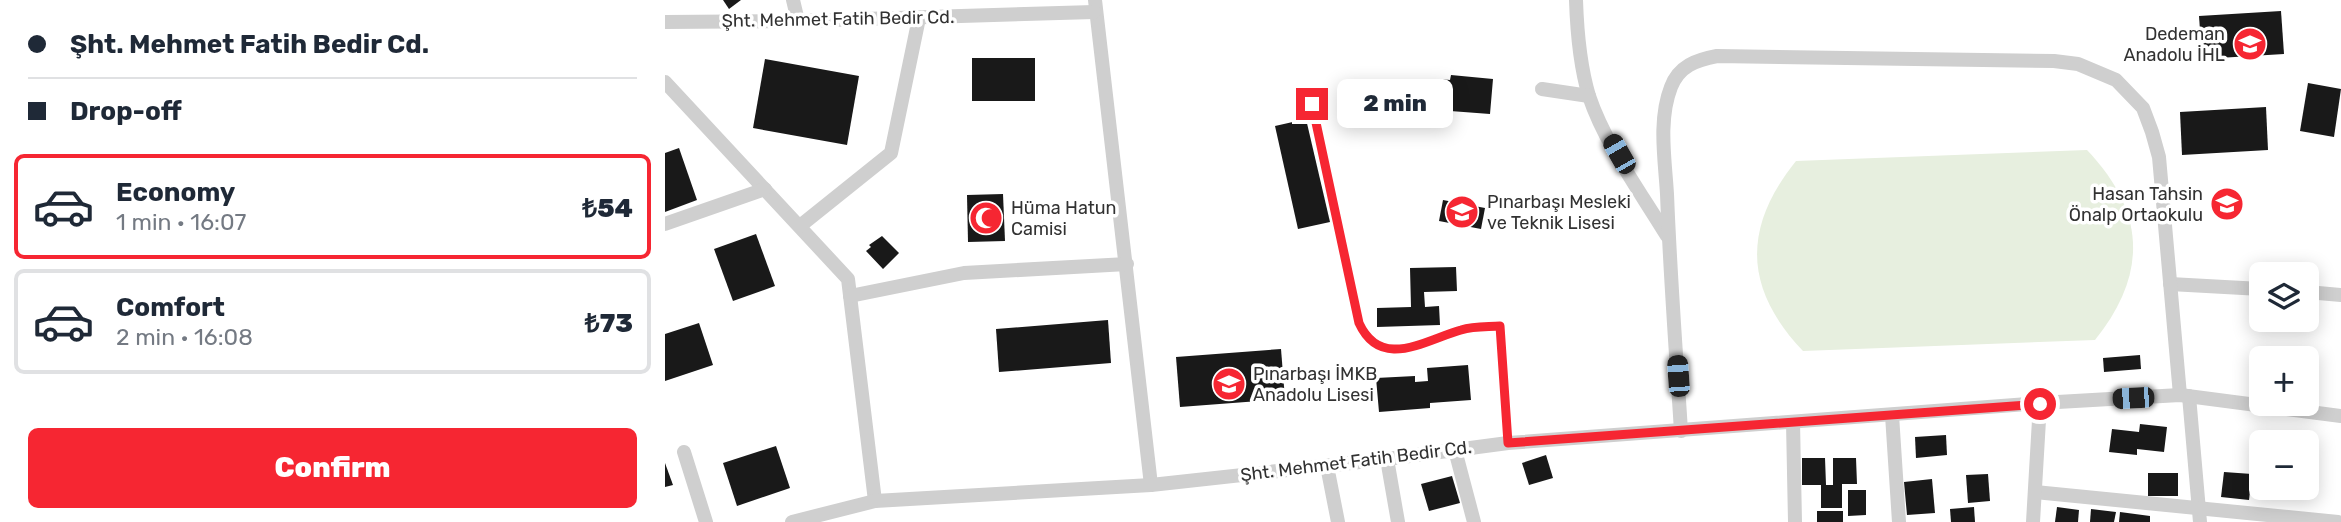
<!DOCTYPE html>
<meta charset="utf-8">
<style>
body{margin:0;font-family:Rubik,sans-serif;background:#f2f2f3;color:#1f2937;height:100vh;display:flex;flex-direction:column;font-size:26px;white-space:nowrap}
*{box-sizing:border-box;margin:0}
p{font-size:23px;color:#747a83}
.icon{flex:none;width:38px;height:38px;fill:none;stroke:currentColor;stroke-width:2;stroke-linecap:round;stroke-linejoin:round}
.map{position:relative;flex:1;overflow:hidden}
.side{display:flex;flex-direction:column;background:#fff;width:665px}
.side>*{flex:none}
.top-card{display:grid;align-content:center;height:154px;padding:0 28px;background:#fff}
.buttons{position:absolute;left:1584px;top:262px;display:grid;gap:14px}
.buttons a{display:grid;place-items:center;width:70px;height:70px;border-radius:10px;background:#fff;box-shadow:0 4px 18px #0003;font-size:35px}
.end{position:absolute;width:32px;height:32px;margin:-16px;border:9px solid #f62632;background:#fff;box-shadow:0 0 0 4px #fff}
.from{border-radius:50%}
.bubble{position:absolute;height:49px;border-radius:10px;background:#fff;box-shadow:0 4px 18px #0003;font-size:23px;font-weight:800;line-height:49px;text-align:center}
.car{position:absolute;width:21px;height:42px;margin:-21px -10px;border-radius:9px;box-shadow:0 0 5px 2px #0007;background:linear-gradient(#222 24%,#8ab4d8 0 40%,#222 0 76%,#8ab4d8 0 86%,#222 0)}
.top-card b{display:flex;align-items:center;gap:24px;height:66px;font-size:26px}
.top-card b+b{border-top:2px solid #e0e1e3}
.top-card i{width:18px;height:18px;background:#1f2937}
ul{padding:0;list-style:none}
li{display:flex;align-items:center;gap:21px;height:105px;margin:0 14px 10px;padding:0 14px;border:4px solid #e0e1e3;border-radius:10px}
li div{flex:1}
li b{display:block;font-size:26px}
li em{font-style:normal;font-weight:800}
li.on{border-color:#f62632}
li>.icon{width:63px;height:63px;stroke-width:1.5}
.action{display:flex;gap:14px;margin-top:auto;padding:14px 28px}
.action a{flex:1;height:80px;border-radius:10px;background:#f62632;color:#fff;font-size:28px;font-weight:800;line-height:80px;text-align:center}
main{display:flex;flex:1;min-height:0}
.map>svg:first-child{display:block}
</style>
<main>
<section class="side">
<div class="top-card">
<b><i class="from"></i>Şht. Mehmet Fatih Bedir Cd.</b>
<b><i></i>Drop-off</b>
</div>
<ul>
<li class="on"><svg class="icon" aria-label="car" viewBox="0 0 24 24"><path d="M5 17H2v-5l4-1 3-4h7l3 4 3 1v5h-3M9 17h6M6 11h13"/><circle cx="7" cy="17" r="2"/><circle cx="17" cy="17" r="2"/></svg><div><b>Economy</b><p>1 min · 16:07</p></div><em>₺54</em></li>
<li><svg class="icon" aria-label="car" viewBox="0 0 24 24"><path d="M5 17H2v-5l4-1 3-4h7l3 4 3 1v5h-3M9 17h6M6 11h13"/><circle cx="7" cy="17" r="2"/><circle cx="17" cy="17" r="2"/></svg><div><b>Comfort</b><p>2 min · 16:08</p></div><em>₺73</em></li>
</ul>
<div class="action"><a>Confirm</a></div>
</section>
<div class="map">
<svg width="1676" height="522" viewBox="0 0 1676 522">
<rect width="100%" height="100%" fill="#fff"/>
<path fill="#e7efdf" d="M1422,150C1481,212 1483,274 1430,340L1138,351C1079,289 1077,228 1131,161Z"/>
<g fill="#191919">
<path d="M58,0H76L64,9Z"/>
<path d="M1616,11L1619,54L1537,59L1534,16Z"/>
<rect x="307" y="58" width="63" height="43"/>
<path d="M100,59L194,76L182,145L88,128Z"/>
<path d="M786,75L828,79L825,114L772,110L775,79L785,80Z"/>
<path d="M1643,83L1676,89L1669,137L1635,131Z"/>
<path d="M1601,107L1603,150L1517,155L1515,112Z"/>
<path d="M641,119L665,222L633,229L610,126Z"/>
<path d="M14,148L32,200L0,212V153Z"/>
<path d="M338,194L340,241L303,242L302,195Z"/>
<path d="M778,200L820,208L816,229L774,221Z"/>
<path d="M91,234L110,286L68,301L49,249Z"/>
<path d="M217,236L234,253L218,269L201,251L206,247L204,245Z"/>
<path d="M791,267L792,291L759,292L760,307L774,306L775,325L712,327V308L746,307L745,268Z"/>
<path d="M443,320L446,363L334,372L331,329Z"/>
<path d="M34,323L48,365L0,381V334Z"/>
<path d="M616,349L620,399L515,407L511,357Z"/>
<path d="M1475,355L1476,369L1439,372L1438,358Z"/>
<path d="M803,365L806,400L765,403V408L714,412L711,378L750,376V382L763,381L762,368Z"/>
<path d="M1475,424L1502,427L1499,452L1472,449V455L1444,452L1447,429L1474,432Z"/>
<path d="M1281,435L1282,455L1251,458L1250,437Z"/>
<path d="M111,446L125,488L72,506L58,463Z"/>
<path d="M881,455L888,478L864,485L857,463Z"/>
<path d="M1137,458H1160L1161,485H1168V458H1191L1192,484H1177V508H1156V485H1137Z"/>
<path d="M0,463L8,485L0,487Z"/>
<path d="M1559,472L1587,474L1584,500L1556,497Z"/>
<rect x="1483" y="473" width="30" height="23"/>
<path d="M1323,474L1325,501L1303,503L1301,475Z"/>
<path d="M787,476L795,503L764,511L756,484Z"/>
<path d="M1267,479L1270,513L1242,515L1239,482Z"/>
<path d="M1183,490H1201V515L1183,516Z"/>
<path d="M1309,507L1310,522H1286L1285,509Z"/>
<path d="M1392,507L1414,510L1413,522H1390Z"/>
<path d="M1426,509L1451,512L1449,522H1425Z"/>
<rect x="1152" y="511" width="26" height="11"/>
<path d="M1455,512L1485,516V522H1454Z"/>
</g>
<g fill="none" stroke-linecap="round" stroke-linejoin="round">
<path stroke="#cfcfcf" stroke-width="7" d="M647,104L694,322C716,371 760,340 796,330C809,326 822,327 835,326L843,443"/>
<g stroke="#cfcfcf" stroke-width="14">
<path d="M128,0L133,21"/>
<path d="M430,0L486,485"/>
<path d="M911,0C912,31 915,66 924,96C940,144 976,193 1002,236"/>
<path d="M0,22L133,21L429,12"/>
<path d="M0,82L183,279L210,501"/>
<path d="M877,89L924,96"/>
<path d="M0,224L100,189"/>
<path d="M135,226L226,153L254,18"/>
<path d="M1505,284L1596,289"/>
<path d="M1642,292L1676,295"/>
<path d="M185,296L299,273L462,264"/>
<path d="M1524,396L1535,522"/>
<path d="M1227,415L1234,522"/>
<path d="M1128,422L1130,522"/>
<path d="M1016,431C1011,352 1005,273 1002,194C1000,160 993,120 1006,87C1014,66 1031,60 1052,56L1389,61L1413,64L1451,80L1478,108L1487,132L1494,157L1515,395"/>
<path d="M790,450L809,522"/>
<path d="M19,452L41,522"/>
<path d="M722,459L733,522"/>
<path d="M662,466L673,522"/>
<path d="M1370,492L1673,522"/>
<path d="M127,522L210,501L486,485L722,459L843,443L1375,403L1515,395L1676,416"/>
<path d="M1368,522L1375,403"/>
</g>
</g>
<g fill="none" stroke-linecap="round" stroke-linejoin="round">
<path stroke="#f62632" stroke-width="9" d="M647,104L694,323C716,371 760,340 796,330C809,326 822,327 835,326L843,443L1375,404"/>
</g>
<defs>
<symbol id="school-disc" viewBox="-11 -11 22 22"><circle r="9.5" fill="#f62632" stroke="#fff"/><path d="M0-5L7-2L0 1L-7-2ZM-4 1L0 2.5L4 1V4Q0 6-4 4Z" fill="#fff"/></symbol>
<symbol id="mosque-disc" viewBox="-11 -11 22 22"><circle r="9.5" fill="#f62632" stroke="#fff"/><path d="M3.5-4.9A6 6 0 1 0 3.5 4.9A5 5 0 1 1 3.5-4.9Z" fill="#fff"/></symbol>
</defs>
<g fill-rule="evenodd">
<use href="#school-disc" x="1566" y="25" width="38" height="38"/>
<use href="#school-disc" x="1543" y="185" width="38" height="38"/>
<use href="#school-disc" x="778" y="193" width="38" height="38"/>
<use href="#mosque-disc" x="302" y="199" width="38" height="38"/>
<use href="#school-disc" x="545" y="365" width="38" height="38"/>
</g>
<g text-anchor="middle" stroke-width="7" stroke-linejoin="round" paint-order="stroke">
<g font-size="18" fill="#323232" stroke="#fff">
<text transform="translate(173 19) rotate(-1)" y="6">Şht. Mehmet Fatih Bedir Cd.</text>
<text transform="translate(691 461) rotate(-7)" y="6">Şht. Mehmet Fatih Bedir Cd.</text>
</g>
<g font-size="18" fill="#323232" stroke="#fff" text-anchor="start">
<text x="1560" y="40" text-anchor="end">Dedeman<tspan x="1560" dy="21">Anadolu İHL</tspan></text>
<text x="1538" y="200" text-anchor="end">Hasan Tahsin<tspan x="1538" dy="21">Önalp Ortaokulu</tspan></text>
<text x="822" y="208">Pınarbaşı Mesleki<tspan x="822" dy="21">ve Teknik Lisesi</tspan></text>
<text x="346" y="214">Hüma Hatun<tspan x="346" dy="21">Camisi</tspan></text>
<text x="588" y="380">Pınarbaşı İMKB<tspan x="588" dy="21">Anadolu Lisesi</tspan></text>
</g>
</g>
</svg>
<div class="buttons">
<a><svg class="icon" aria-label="layers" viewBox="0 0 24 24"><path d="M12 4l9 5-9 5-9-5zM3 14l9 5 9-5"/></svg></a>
<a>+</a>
<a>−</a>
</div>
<i class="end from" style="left:1375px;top:404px"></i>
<i class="end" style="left:647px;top:104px"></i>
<div class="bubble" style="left:672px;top:79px;width:116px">2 min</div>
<i class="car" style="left:954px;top:154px;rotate:330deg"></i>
<i class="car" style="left:1013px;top:376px;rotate:356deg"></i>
<i class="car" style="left:1468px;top:398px;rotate:267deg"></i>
</div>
</main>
